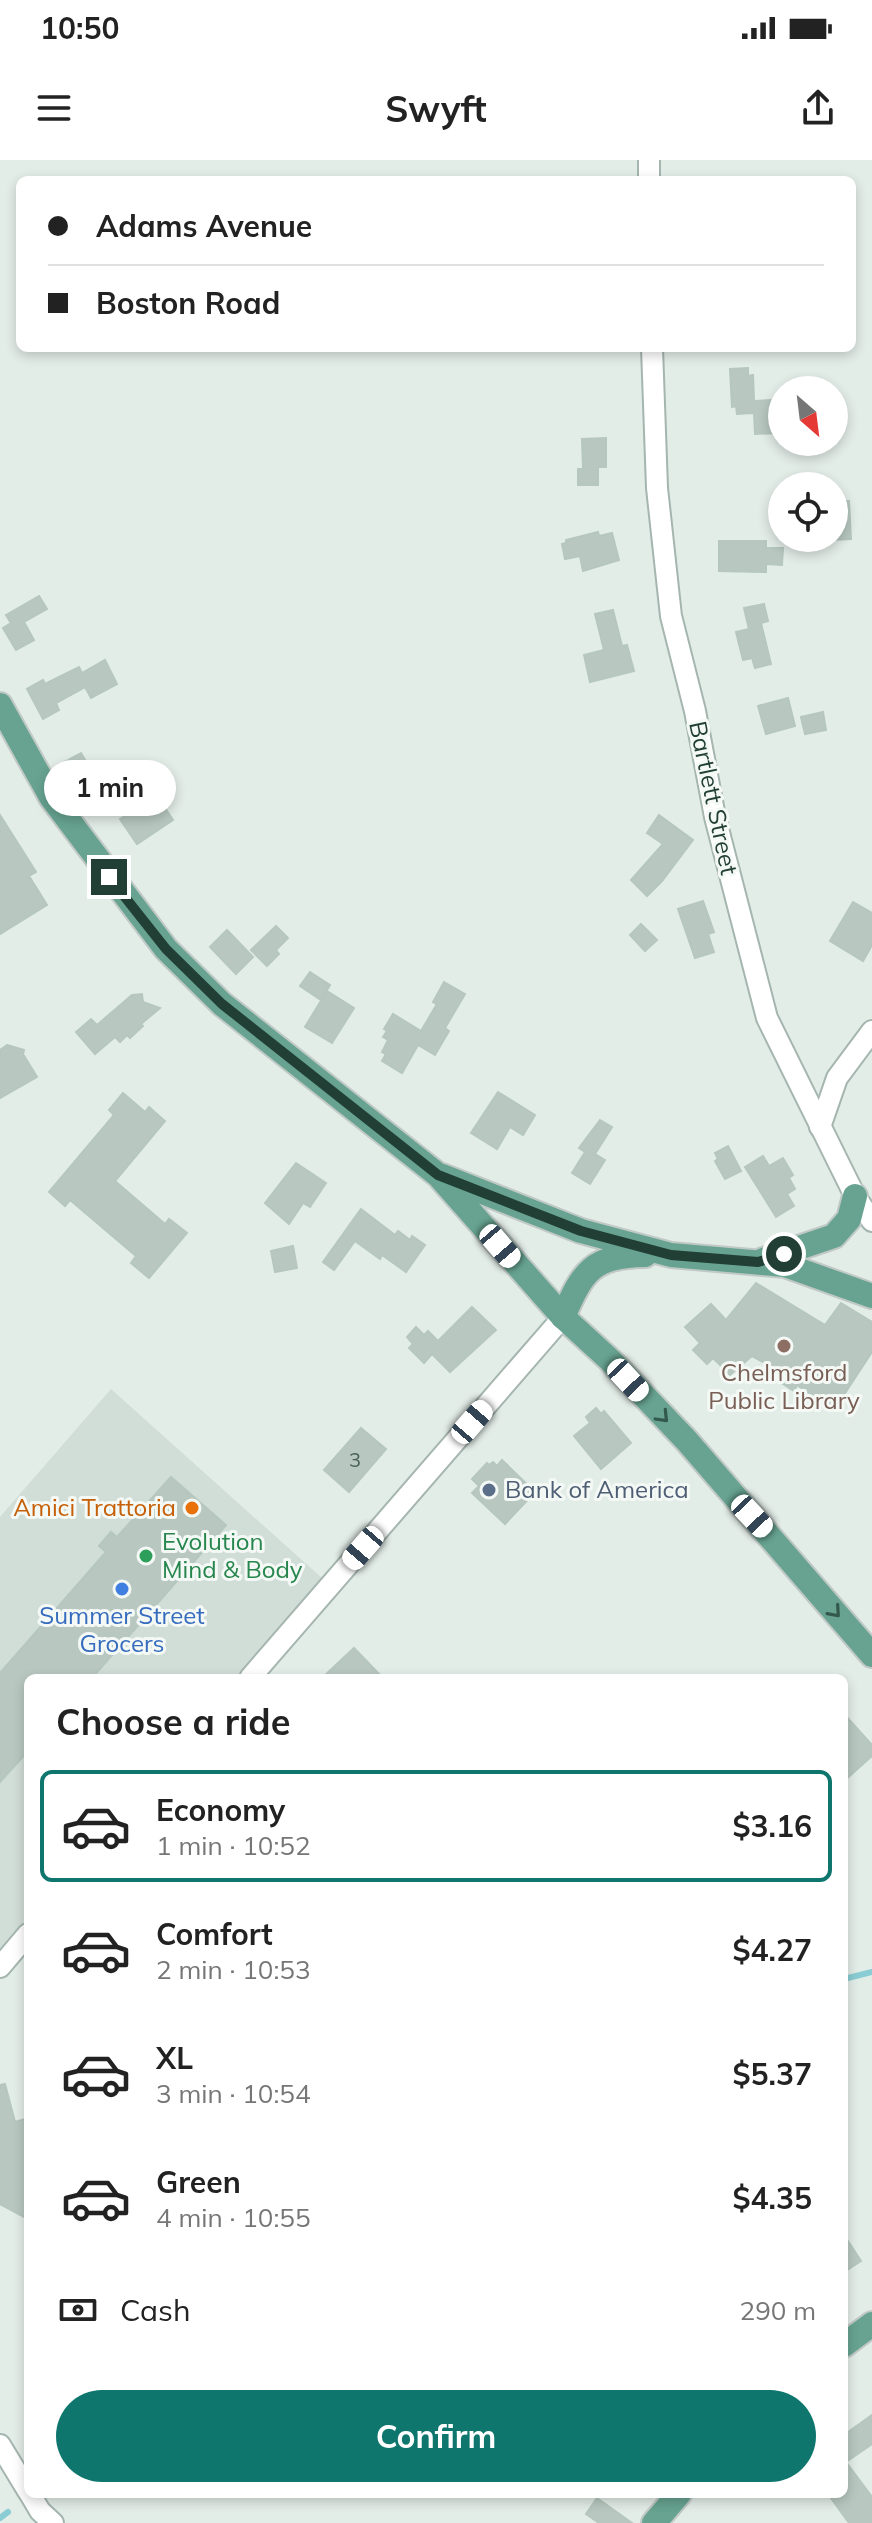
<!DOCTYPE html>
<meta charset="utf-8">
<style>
body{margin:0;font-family:Mulish,sans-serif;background:#f2f2f2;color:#222;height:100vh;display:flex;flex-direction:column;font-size:30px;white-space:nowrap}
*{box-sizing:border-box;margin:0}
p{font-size:26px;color:#767676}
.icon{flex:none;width:44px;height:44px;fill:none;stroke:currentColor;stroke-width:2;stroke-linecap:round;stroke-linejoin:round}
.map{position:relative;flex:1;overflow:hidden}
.side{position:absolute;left:24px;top:1514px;width:824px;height:824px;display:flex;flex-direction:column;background:#fff;border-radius:12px;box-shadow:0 4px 12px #0003}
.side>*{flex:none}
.hud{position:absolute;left:16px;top:16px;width:840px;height:176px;border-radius:12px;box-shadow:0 4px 12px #0003;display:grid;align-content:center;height:176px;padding:0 32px;background:#fff}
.needle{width:52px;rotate:152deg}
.tools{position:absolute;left:768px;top:216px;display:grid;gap:16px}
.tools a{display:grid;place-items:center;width:80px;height:80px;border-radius:50%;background:#fff;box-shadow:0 4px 12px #0003;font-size:40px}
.end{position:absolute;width:36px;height:36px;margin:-18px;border:10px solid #223f35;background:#fff;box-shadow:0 0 0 4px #fff}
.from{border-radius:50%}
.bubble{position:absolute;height:56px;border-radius:28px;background:#fff;box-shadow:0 4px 12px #0003;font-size:26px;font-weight:700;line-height:56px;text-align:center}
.car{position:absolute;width:24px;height:48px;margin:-24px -12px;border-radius:10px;box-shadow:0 0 6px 2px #0007;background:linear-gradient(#fff 24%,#345 0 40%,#fff 0 76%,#345 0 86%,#fff 0)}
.hud b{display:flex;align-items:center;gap:28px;height:76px;font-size:30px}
.hud b+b{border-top:2px solid #e0e0e0}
.hud i{width:20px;height:20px;background:#222}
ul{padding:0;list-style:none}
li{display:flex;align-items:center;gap:24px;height:112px;margin:0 16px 12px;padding:0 16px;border:4px solid transparent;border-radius:12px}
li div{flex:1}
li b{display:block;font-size:30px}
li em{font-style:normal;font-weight:700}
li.active{border-color:#0f766e}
li>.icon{width:72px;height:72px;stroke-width:1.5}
h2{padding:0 32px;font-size:36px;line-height:96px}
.pay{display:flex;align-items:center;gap:20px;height:88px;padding:0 32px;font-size:30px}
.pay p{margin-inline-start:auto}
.button{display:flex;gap:16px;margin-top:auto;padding:16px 32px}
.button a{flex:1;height:92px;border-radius:48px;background:#0f766e;color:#fff;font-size:32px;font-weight:700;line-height:92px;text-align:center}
.status{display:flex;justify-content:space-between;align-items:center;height:56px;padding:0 40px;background:#fff;direction:ltr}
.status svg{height:22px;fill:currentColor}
header{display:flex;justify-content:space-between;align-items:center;height:104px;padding:0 32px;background:#fff;font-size:36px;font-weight:700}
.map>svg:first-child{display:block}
</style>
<div class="status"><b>10:50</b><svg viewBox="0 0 49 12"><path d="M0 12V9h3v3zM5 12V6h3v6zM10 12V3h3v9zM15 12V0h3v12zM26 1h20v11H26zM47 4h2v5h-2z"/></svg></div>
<header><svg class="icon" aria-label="menu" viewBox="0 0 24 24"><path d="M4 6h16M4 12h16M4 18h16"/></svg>Swyft<svg class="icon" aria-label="share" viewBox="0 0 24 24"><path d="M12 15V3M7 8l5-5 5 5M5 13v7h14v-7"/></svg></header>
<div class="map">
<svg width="872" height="2363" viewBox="0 0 872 2363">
<rect width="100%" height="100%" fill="#e3ede8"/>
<path fill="#d1ddd7" d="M111,1229L322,1418L235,1518H28V1757L0,1789V1357Z"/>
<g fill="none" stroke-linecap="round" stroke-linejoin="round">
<g stroke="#8accd3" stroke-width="6">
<path d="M844,1819L872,1812"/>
<path d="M0,2358L8,2352"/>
</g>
</g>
<g fill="#b8c8c1" stroke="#b5c7be" stroke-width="2">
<path d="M748,208V216L753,215L754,241L771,240L777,273L755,274L754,253L737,254L736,246L732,247L730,209Z"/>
<path d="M606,278V307H598V325H578V309H583L582,279Z"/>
<path d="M834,341H849L851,379L834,380Z"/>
<path d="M598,372L599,376L612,373L619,400L583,411L580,396L565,399L562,384L566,383V380Z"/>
<path d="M719,381H766V388H783L782,405L766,404V412L719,411Z"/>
<path d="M39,436L47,449L24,462L34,480L16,490L3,468L11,463L6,455Z"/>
<path d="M764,444L768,461L761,463L771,504L755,508L752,498L743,500L736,472L749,469L744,448Z"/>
<path d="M613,450L622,486L627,485L634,511L590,522L584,495L604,490L595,454Z"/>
<path d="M105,500L117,524L91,538L85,527L56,543L59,550L43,559L27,529L43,520L45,524L79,507L82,513Z"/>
<path d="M788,538L795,566L766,574L758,546Z"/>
<path d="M823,552L826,570L805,574L801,557Z"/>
<path d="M81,593L88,605L81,609L90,625L75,634L59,605Z"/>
<path d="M153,630L173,660L137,684L120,659L130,653L126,648Z"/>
<path d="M0,655L36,712L29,716L47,745L0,774Z"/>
<path d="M659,655L693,680L662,721L647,736L631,720L663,684L647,673Z"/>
<path d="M703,741L714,772L708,774L714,792L695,798L678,749Z"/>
<path d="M853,742L872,753V785L863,801L830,781Z"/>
<path d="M641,764L657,780L645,791L630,775Z"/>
<path d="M276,766L288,778L276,790L279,794L267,806L251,790Z"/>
<path d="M227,770L253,797L236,814L210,787Z"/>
<path d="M310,812L330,825L321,840L300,826Z"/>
<path d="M444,822L465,834L445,868L449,871L435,895L418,885L402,913L382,901L386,894L382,892L388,880L383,877L387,871L384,869L393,854L421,871L437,844L433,842Z"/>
<path d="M327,831L354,848L332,883L305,867Z"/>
<path d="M142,834L143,842L160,848L141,864L143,866L130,878L127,875L120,882L115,877L95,894L76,872L91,859L97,865L132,835Z"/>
<path d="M7,885L24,890L23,894L37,917L0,938V890Z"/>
<path d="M498,932L535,955L523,975L510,967L497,989L471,973Z"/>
<path d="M123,933L145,952L149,947L165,961L115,1021L165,1064L169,1059L187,1073L149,1118L131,1103L136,1096L70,1040L65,1046L49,1032L114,955L109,950Z"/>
<path d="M600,960L612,967L595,994L605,1000L590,1024L572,1013L585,992L579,988Z"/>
<path d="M728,986L741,1011L725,1019L715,1001L718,999L715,993Z"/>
<path d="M763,996L769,1006L783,998L793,1015L789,1018L795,1029L787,1034L794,1046L776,1057L745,1007Z"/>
<path d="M296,1003L326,1023L310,1047L303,1043L289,1064L265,1043Z"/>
<path d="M361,1049L395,1075L398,1071L410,1080L412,1076L425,1085L406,1112L382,1095L380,1099L355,1081L334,1110L323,1102Z"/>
<path d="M293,1086L297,1108L275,1112L271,1091Z"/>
<path d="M756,1123L825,1165L841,1143L872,1162V1192L834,1250L797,1225L794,1231L777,1220L781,1212L752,1196L730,1215L713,1198L707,1204L693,1190L700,1183L685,1167L711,1144L726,1160Z"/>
<path d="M472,1147L496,1170L450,1212L432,1194L424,1203L409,1188L413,1184L407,1177L416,1167L424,1175L428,1171L438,1181Z"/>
<path d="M596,1248L601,1254L604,1251L631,1283L601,1309L574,1276L590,1263L586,1257Z"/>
<path d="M361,1268L386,1289L349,1332L324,1310Z"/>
<path d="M502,1300L535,1332L505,1364L472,1333L479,1326L472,1319L487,1303L489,1305L493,1302L497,1306Z"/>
<path d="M171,1317L226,1365L92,1518H28V1591L0,1622V1513L106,1392L99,1386L111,1372L117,1377Z"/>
<path d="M354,1488L383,1518H322Z"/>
<path d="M844,1554L872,1585V1596L844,1621Z"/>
<path d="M5,1924L15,1962L28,1958V2059L0,2044V1925Z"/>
<path d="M844,2075L861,2101L844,2112Z"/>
<path d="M872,2255V2284L846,2302L872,2337V2363H849L828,2334H844V2275Z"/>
<path d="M597,2338L632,2363H599L586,2354Z"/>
</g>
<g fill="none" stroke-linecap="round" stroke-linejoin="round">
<defs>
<g id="minor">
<path d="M649,0V20"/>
<path d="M652,188L657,328L671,456L695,551L715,657L767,858L855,1036L872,1061"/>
<path d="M820,967L837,918L872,871"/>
<path d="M250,1518L563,1157"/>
<path d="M0,1807L28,1774"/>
<path d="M0,2285L28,2331"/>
<path d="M30,2334L40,2351L53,2363"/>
</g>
<g id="major">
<path d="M0,545L51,637L166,789L222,844L438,1015L563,1157L610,1200L687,1281L872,1495"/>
<path d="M442,1016L581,1071L671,1095L785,1105L872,1136"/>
<path d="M763,1100L834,1076L849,1059L855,1036"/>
<path d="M563,1157C583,1111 592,1096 645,1095"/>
<path d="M844,2185L872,2164"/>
<path d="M654,2363L679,2334"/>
</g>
</defs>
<use href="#minor" stroke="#a5b5af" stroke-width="24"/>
<use href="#major" stroke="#c1c9c6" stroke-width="28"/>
<use href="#minor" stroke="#fff" stroke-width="20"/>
<use href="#major" stroke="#67a390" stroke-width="24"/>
</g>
<defs><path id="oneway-chevron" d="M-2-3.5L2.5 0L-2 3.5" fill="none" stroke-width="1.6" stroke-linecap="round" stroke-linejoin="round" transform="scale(2)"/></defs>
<g stroke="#33584c">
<use href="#oneway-chevron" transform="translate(663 1257) rotate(46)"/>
<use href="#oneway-chevron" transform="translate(835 1452) rotate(49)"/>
</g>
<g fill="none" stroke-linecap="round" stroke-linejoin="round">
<path stroke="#223f35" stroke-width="10" d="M109,717L166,789L222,844L438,1015L581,1071L671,1095L758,1102L784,1094"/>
</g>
<circle fill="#8d6e63" stroke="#f4f9f6" stroke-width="3" cx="784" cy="1186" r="8"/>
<circle fill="#5c6f8a" stroke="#f4f9f6" stroke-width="3" cx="489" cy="1330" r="8"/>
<circle fill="#e8710a" stroke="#f4f9f6" stroke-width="3" cx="192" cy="1348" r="8"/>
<circle fill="#2e9e5b" stroke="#f4f9f6" stroke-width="3" cx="146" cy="1396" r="8"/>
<circle fill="#3f7fe0" stroke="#f4f9f6" stroke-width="3" cx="122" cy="1429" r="8"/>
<g text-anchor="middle" stroke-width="6" stroke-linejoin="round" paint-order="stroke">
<g font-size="20" fill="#486158">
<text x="355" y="1307">3</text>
</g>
<g font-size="24" fill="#223f35" stroke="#f4f9f6">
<text transform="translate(713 638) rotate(78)" y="8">Bartlett Street</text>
</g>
<g font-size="24" fill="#785e54" stroke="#f4f9f6">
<text x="784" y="1221">Chelmsford<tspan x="784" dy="28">Public Library</tspan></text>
</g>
<g font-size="24" fill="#4e5e75" stroke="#f4f9f6" text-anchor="start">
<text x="505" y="1338">Bank of America</text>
</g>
<g font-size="24" fill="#c56008" stroke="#f4f9f6" text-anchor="end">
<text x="176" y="1356">Amici Trattoria</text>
</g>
<g font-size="24" fill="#27864d" stroke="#f4f9f6" text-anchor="start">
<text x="162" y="1390">Evolution<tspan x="162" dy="28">Mind &amp; Body</tspan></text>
</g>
<g font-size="24" fill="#366cbe" stroke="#f4f9f6">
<text x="122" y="1464">Summer Street<tspan x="122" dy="28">Grocers</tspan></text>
</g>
</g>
</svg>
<div class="tools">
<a><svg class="needle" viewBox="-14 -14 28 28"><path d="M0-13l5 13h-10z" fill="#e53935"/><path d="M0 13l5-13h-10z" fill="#767676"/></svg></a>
<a><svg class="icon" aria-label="locate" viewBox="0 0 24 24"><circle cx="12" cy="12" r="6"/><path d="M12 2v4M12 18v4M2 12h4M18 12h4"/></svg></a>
</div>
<i class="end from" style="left:784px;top:1094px"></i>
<i class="end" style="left:109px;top:717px"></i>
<div class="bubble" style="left:44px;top:600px;width:132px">1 min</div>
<i class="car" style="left:500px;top:1086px;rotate:139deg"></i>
<i class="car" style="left:628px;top:1220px;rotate:137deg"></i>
<i class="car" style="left:472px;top:1262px;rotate:41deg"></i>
<i class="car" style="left:752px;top:1356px;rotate:137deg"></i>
<i class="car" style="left:363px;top:1388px;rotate:221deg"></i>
<div class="hud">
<b><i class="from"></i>Adams Avenue</b>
<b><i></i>Boston Road</b>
</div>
<section class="side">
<h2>Choose a ride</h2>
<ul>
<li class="active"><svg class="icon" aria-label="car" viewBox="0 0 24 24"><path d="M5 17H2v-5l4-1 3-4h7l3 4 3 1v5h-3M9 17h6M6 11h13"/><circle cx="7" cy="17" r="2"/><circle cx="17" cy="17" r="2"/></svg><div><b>Economy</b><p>1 min · 10:52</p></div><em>$3.16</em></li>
<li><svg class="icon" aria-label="car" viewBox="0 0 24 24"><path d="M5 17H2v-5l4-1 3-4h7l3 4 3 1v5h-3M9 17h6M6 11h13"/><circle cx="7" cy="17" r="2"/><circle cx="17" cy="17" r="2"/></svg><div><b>Comfort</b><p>2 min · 10:53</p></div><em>$4.27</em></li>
<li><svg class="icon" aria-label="car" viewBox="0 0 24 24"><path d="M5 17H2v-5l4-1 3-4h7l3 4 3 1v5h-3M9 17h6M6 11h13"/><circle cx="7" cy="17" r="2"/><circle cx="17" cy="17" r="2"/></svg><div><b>XL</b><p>3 min · 10:54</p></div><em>$5.37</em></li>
<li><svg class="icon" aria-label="car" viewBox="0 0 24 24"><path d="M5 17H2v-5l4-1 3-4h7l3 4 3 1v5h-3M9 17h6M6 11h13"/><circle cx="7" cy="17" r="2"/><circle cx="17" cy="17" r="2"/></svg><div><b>Green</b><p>4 min · 10:55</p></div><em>$4.35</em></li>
</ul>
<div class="pay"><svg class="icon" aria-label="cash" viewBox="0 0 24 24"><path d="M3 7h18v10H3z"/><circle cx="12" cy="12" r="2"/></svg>Cash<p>290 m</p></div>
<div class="button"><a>Confirm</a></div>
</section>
</div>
